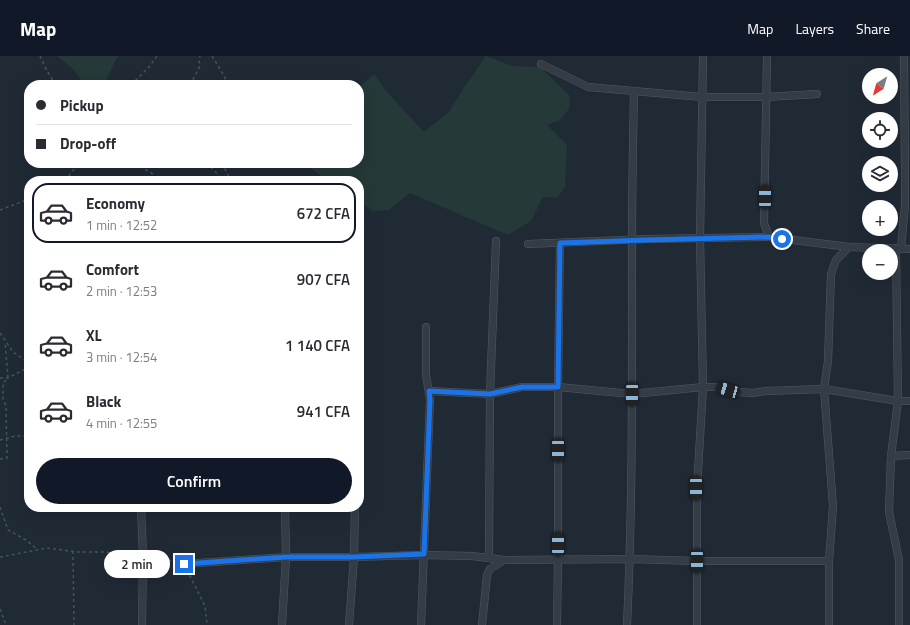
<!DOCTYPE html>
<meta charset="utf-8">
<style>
body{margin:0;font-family:"Titillium Web",sans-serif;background:#f7f7f7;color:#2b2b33;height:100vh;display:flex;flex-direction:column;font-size:15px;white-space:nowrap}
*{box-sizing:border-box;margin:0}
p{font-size:13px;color:#7c7c81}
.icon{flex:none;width:22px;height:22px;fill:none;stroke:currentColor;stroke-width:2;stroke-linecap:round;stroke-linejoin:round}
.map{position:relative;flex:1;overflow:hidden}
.panel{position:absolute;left:24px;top:120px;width:340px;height:336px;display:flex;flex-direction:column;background:#fff;border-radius:16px;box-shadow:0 4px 16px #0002}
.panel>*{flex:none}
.top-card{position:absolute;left:24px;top:24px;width:340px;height:88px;border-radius:16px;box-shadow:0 4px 16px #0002;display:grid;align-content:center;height:88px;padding:0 12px;background:#fff}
.needle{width:26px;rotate:217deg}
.controls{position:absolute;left:862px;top:12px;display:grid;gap:8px}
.controls a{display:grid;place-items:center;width:36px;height:36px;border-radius:50%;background:#fff;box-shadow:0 4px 16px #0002;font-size:20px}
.end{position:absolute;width:18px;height:18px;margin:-9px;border:5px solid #1a73e8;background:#fff;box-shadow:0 0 0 2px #fff}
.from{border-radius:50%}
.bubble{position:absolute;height:28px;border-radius:14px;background:#fff;box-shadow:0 4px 16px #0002;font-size:13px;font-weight:600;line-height:28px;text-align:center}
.car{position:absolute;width:12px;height:24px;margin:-12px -6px;border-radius:5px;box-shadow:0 0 3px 1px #0007;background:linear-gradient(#222 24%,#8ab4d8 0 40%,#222 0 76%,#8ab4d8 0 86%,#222 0)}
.top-card b{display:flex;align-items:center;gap:14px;height:38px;font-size:15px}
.top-card b+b{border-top:1px solid #e1e1e2}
.top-card i{width:10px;height:10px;background:#2b2b33}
ul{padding:7px 0 0;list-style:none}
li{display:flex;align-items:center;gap:12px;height:60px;margin:0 8px 6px;padding:0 4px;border:2px solid transparent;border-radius:16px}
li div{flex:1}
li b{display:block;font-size:15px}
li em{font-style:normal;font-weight:600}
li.current{border-color:#111827}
li>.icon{width:36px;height:36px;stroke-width:1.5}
.button{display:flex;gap:8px;margin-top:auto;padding:8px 12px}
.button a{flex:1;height:46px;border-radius:24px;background:#111827;color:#fff;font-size:16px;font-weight:600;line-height:46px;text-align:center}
header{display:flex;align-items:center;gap:24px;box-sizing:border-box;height:56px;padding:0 20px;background:#111827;color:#fff}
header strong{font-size:19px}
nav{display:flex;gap:22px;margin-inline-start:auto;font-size:14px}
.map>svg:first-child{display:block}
</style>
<header>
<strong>Map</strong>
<nav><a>Map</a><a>Layers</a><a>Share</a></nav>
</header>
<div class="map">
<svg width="910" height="569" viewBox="0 0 910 569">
<rect width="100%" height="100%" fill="#202a35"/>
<g fill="#253939">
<path d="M57,0H119L116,3L104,29H82C81,17 66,8 57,0Z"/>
<path d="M486,0L512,10L540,11L570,40L569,53L560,64L547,69L567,89L565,131L557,142L543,141L531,165L508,179L410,137L389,154L373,155L359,146V125H329L306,109L305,107H359V31L374,18L386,35L424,76L449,56L463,33Z"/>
</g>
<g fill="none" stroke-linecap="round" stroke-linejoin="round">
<defs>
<g id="street">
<path d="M767,0L764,167L769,181"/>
<path d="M541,8L588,31L702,41H765L817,38"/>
<path d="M528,188L646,183L769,181L849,191L910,193"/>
<path d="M896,192L898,345L891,400L889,456L899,504V569"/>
<path d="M901,193L905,149V118L904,0"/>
<path d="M429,335L490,338L522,331H558L632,338L703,331H719L738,336L753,337L766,335L824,333L898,345H910"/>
<path d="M891,400L910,399"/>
<path d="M141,451L143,500L142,569"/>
<path d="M489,502L490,338L496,185"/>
<path d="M184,508L286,501H354L424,499L472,500L504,504L630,503L697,505H829"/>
<path d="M282,569L286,501L285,451"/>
<path d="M349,569L354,501L355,451"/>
<path d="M421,569L430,344L426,318V271"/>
<path d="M482,569L487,519L490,513L504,504"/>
<path d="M557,569L558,504V331L560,187"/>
<path d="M627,569C633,441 632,314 632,186C632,136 633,85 634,35"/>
<path d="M697,569V432L703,331L700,182L703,0"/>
<path d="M829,569V505L833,450L824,333L828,305L831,218L836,204L849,191"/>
</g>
</defs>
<use href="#street" stroke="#515a64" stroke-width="8"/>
<g stroke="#425556" stroke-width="1.5" stroke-dasharray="3 3" stroke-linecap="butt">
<path d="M40,0L47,15L56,29"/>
<path d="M212,0L225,21L226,29"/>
<path d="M131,29L149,11L157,0"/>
<path d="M190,29L200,10L199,4L200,0"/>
<path d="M146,107V114L153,118L155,125"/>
<path d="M206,107C212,112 219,117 220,125"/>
<path d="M222,107L231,125"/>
<path d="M65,125L77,109L81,107"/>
<path d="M0,154L29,143"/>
<path d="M359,232L360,233"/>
<path d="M0,277L13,296L29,307"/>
<path d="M0,322H8L29,311"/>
<path d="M0,384L15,380H29"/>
<path d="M0,403L7,402L6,350L3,343V327L8,322L5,286"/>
<path d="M0,451L8,474L26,484L37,493"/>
<path d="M73,495L74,569"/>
<path d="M0,501L47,492L77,496H107L115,499L136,500"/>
<path d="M150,501L178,506"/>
<path d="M187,514L205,550L207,569"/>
<path d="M0,553L6,569"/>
</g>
<use href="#street" stroke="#343c46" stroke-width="7"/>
</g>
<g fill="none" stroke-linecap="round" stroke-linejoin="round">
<path stroke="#1a73e8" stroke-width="5" d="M184,508L286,501H354L424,498L430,344L429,335L490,338L522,331H558L560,187L646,184L769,181L782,183"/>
</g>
</svg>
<div class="controls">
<a><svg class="needle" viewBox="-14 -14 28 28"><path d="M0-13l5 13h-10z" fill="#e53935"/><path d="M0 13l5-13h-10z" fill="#7c7c81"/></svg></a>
<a><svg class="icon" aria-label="locate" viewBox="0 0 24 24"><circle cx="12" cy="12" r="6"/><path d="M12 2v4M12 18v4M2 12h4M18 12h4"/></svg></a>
<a><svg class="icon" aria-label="layers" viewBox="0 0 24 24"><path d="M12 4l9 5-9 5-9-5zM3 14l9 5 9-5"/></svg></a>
<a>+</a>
<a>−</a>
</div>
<i class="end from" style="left:782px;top:183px"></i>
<i class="end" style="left:184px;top:508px"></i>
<div class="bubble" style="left:104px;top:494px;width:66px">2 min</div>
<i class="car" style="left:765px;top:141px;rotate:0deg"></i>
<i class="car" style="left:728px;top:334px;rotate:286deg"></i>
<i class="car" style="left:632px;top:338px;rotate:181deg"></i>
<i class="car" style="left:558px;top:394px;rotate:180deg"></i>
<i class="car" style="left:696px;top:432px;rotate:180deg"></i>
<i class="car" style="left:558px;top:488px;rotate:0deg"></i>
<i class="car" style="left:697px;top:505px;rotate:180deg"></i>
<div class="top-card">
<b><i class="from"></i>Pickup</b>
<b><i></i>Drop-off</b>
</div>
<section class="panel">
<ul>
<li class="current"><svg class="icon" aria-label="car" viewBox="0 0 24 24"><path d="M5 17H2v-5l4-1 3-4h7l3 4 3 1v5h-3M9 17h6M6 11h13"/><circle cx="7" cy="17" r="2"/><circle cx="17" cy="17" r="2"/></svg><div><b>Economy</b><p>1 min · 12:52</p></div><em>672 CFA</em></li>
<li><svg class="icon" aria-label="car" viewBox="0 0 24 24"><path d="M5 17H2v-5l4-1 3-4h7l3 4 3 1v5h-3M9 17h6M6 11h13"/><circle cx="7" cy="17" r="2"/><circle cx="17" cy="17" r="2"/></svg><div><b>Comfort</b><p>2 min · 12:53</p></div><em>907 CFA</em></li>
<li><svg class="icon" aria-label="car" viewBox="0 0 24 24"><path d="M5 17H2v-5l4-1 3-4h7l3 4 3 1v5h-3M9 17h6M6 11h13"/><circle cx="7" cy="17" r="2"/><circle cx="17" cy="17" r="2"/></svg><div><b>XL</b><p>3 min · 12:54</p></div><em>1 140 CFA</em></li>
<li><svg class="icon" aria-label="car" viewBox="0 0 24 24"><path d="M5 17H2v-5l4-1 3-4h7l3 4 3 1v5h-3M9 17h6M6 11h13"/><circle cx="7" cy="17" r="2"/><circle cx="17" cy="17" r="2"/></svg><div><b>Black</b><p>4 min · 12:55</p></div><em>941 CFA</em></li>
</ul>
<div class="button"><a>Confirm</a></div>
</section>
</div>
